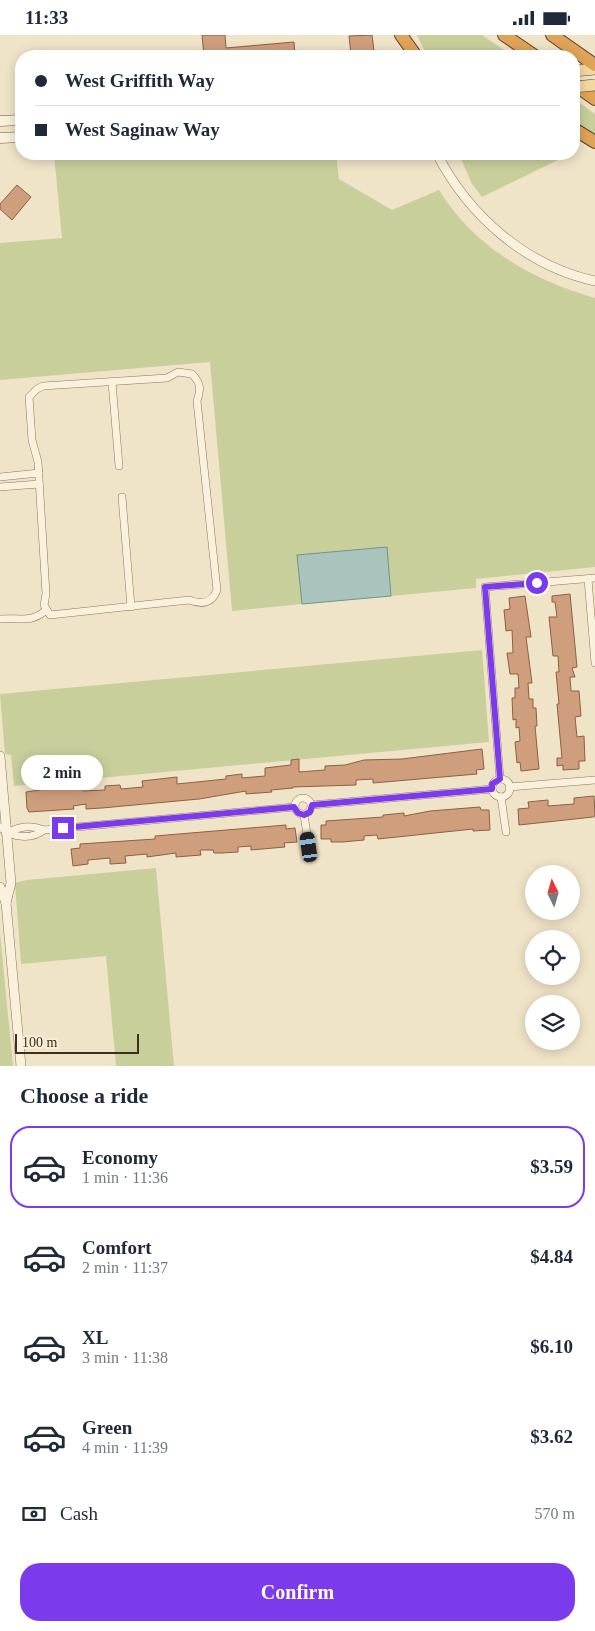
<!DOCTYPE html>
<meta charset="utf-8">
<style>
body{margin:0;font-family:"Times New Roman",serif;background:#f6f6f7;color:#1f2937;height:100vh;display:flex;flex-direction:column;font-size:19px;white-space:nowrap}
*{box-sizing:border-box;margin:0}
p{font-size:16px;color:#747a83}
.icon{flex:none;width:28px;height:28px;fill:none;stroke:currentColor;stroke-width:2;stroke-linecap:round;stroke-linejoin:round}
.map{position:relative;height:1031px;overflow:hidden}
.side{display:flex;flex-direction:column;background:#fff;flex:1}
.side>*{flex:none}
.hud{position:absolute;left:15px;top:15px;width:565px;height:110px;border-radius:20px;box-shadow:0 2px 12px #0003;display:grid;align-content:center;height:110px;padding:0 20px;background:#fff}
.needle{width:32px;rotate:355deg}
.fabs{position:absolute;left:525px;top:830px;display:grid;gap:10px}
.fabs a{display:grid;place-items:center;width:55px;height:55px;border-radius:50%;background:#fff;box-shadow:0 2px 12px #0003;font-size:25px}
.scale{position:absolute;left:15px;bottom:12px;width:124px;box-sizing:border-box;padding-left:5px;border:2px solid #3d2e20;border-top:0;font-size:14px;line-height:18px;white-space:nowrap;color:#3d2e20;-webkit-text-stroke:4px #f7eed8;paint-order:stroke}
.end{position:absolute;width:22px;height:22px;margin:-11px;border:6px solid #7c3aed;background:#fff;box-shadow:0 0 0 2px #fff}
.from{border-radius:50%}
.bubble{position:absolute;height:35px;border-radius:18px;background:#fff;box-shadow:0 2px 12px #0003;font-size:16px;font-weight:800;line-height:35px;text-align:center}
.car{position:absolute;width:15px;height:30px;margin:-15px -8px;border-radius:6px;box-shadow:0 0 4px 1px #0007;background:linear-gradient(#222 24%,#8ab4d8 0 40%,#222 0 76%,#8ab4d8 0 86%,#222 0)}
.hud b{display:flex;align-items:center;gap:18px;height:48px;font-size:19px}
.hud b+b{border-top:1px solid #e0e1e3}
.hud i{width:12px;height:12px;background:#1f2937}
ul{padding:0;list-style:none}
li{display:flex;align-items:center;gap:15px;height:82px;margin:0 10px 8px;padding:0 10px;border:2px solid transparent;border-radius:20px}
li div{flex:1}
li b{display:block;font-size:19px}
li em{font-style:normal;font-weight:800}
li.on{border-color:#7c3aed}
li>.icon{width:45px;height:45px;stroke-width:1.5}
h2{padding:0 20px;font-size:22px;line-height:60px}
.pay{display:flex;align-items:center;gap:12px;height:55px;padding:0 20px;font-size:19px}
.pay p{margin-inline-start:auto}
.button{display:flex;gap:10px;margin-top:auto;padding:10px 20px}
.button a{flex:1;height:58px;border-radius:20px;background:#7c3aed;color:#fff;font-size:20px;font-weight:800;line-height:58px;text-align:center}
.status{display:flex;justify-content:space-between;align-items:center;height:35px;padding:0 25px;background:#fff;direction:ltr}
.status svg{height:14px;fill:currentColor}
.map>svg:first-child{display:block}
</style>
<div class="status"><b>11:33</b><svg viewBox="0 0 49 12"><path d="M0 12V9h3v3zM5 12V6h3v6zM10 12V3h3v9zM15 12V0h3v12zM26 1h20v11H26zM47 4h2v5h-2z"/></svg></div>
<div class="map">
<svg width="595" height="1031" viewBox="0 0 595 1031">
<rect width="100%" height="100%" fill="#f0e4c8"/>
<g fill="#c9cf9b">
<path d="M417,0H482L513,21H427Z"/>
<path d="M574,64L595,79V103L574,90Z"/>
<path d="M54,119H336L339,144L392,175L439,155C473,211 533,246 595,263V532L476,544V553L391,561L386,512L298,520L302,569L232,576L210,327L0,345V208L62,203Z"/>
<path d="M459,119H563L566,121L482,162L472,149Z"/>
<path d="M482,615L489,707L14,751L11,720L5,719L0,659Z"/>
<path d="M156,833L174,1031H116L106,921L21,929L15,848L27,845Z"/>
<path d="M0,898L13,1031H0Z"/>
</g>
<path fill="#a9c4bc" stroke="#6f938a" d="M387,512L391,561L302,569L297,520Z"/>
<g fill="#cf9f7d" stroke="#8d5f41">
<path d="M202,0H225L226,13L294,7L295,21H204Z"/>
<path d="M372,0L374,16L351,19L349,1Z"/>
<path d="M17,150L31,162L12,185L0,174V169Z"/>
<path d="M570,559L577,632L572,633L575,642H570L571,656H579L581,681L575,682L577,702L584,701L585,726H579V734L563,735V730L557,731V723H562L557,669H559L556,637H559L558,621H553L549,582H557L555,567H552V561Z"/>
<path d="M525,561L531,602H526L532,648H528L529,664H533V673H536L537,691H535L539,734L521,736L520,727L517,728L515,707L520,706L519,692L516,693V684L513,685L512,663H515V653H519L518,639H510L507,618H513L512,595L506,596L504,575L510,574L509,563Z"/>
<path d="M482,714L484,734L476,735L477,739L373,748V744L356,745V750L293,752V753L271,755L272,757L246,759V756L199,764L102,773L86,774V769L73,771L74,774L29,777L27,773L26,757L46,754L82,752L83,756L105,755V751L120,750L121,754L143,752L142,746L177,742V749L226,744V741L242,739V743L265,741V733L291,730V725L299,724V737L325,735V731L345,730L364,725L402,724Z"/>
<path d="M594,761L595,781L593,782L519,790L518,774L529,773L528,767L548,765V771L574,769V763Z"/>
<path d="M480,772L481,775H489L490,795L473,796V794L378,804L377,800L364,801V805L343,807H331V804H321V790H326V786L383,782V780L404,778V781L430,776Z"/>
<path d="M286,790V794L295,793L297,807L284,808L285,812L251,815V811L238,812V817L222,818H214L213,815H200L201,820L176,822V818L147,822V819L125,821L126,828L110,829V823L88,825V829L73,831L71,814L80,813V809L155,804V801Z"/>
</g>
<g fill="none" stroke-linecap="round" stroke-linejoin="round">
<defs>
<g id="minor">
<path d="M178,337L192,339C201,348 201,355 197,366L217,555C212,568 202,570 189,565L50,580L44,570L46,559L38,427L32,405L29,362L37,354L43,351L167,343Z"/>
<path d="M112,347L119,431"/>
<path d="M0,442L39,438"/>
<path d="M0,452L39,449"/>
<path d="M122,462L131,572"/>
<path d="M588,544L595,628"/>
<path d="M0,584C18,582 31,589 46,575"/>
<path d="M500,744L485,552L595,543"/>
<circle cx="501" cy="753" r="9"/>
<path d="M509,752L595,745"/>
<path d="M501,762L506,797"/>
<circle cx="303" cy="771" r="8"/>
<path d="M312,770L492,754"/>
<path d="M304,780L309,812"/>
<path d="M0,792C12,803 31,805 44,795"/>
<path d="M7,798C19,792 30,789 44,795L294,772"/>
</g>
<g id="tertiary">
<path d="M437,119C469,181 526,231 595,246"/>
<path d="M0,721L11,848L6,868"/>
<path d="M0,852L6,868L21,1031"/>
</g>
<g id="secondary">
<path d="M0,86L21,85"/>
<path d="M0,103L21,102"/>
</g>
<path id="primary" d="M574,36L595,34"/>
<g id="motorway">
<path d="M401,0L416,21"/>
<path d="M504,0L535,21"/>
<path d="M552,0L595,30"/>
<path d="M574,49L595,64"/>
<path d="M574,94L595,107"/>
</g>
</defs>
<use href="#minor" stroke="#8d765c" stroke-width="8"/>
<use href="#tertiary" stroke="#8d765c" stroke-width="10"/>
<use href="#secondary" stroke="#6f573f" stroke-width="11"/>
<use href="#primary" stroke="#5b4430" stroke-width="12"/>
<use href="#motorway" stroke="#5b4430" stroke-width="14"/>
<use href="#minor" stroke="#faf1dc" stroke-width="7"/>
<use href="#tertiary" stroke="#faf1dc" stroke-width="9"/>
<use href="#secondary" stroke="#faf1dc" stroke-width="10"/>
<use href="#primary" stroke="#f3d9a0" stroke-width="11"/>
<use href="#motorway" stroke="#e0a458" stroke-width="12"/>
<defs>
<path id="primary-bridge" d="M574,52L595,50"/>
</defs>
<use href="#primary-bridge" stroke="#5b4430" stroke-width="12" stroke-linecap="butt"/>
<use href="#primary-bridge" stroke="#f3d9a0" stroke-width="11"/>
</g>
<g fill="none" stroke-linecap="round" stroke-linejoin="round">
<path stroke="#7c3aed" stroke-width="6" d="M63,793L294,772L298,778L304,780L310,777L312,770L492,754V749L500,744L485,552L537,548"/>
</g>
</svg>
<div class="fabs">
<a><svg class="needle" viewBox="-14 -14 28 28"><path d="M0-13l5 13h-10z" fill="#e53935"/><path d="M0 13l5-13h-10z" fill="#747a83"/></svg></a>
<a><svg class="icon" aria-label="locate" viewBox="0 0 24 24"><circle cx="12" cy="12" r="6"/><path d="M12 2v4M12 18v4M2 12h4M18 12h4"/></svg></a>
<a><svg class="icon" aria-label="layers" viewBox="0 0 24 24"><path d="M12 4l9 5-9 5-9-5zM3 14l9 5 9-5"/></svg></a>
</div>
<div class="scale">100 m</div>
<i class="end from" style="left:537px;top:548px"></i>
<i class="end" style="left:63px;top:793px"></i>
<div class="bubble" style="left:21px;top:720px;width:82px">2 min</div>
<i class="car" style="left:309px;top:812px;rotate:352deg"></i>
<div class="hud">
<b><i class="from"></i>West Griffith Way</b>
<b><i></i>West Saginaw Way</b>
</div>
</div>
<section class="side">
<h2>Choose a ride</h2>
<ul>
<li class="on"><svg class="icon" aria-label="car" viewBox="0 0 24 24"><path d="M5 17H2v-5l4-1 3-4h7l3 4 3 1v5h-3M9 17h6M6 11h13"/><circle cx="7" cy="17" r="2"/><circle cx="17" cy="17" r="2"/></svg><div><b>Economy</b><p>1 min · 11:36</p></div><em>$3.59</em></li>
<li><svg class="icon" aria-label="car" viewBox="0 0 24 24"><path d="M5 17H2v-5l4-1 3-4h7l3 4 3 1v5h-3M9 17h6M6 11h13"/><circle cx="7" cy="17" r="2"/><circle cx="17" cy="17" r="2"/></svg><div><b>Comfort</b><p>2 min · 11:37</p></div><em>$4.84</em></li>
<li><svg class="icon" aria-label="car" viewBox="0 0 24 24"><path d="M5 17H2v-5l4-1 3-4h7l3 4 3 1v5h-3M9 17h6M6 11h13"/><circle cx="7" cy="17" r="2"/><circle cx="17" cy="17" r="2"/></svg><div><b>XL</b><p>3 min · 11:38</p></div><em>$6.10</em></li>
<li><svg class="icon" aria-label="car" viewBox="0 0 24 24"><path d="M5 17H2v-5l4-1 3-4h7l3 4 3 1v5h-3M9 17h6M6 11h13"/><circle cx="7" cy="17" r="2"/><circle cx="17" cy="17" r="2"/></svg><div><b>Green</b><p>4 min · 11:39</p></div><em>$3.62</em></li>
</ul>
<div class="pay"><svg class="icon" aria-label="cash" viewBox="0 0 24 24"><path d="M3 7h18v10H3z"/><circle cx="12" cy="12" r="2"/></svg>Cash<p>570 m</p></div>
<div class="button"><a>Confirm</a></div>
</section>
